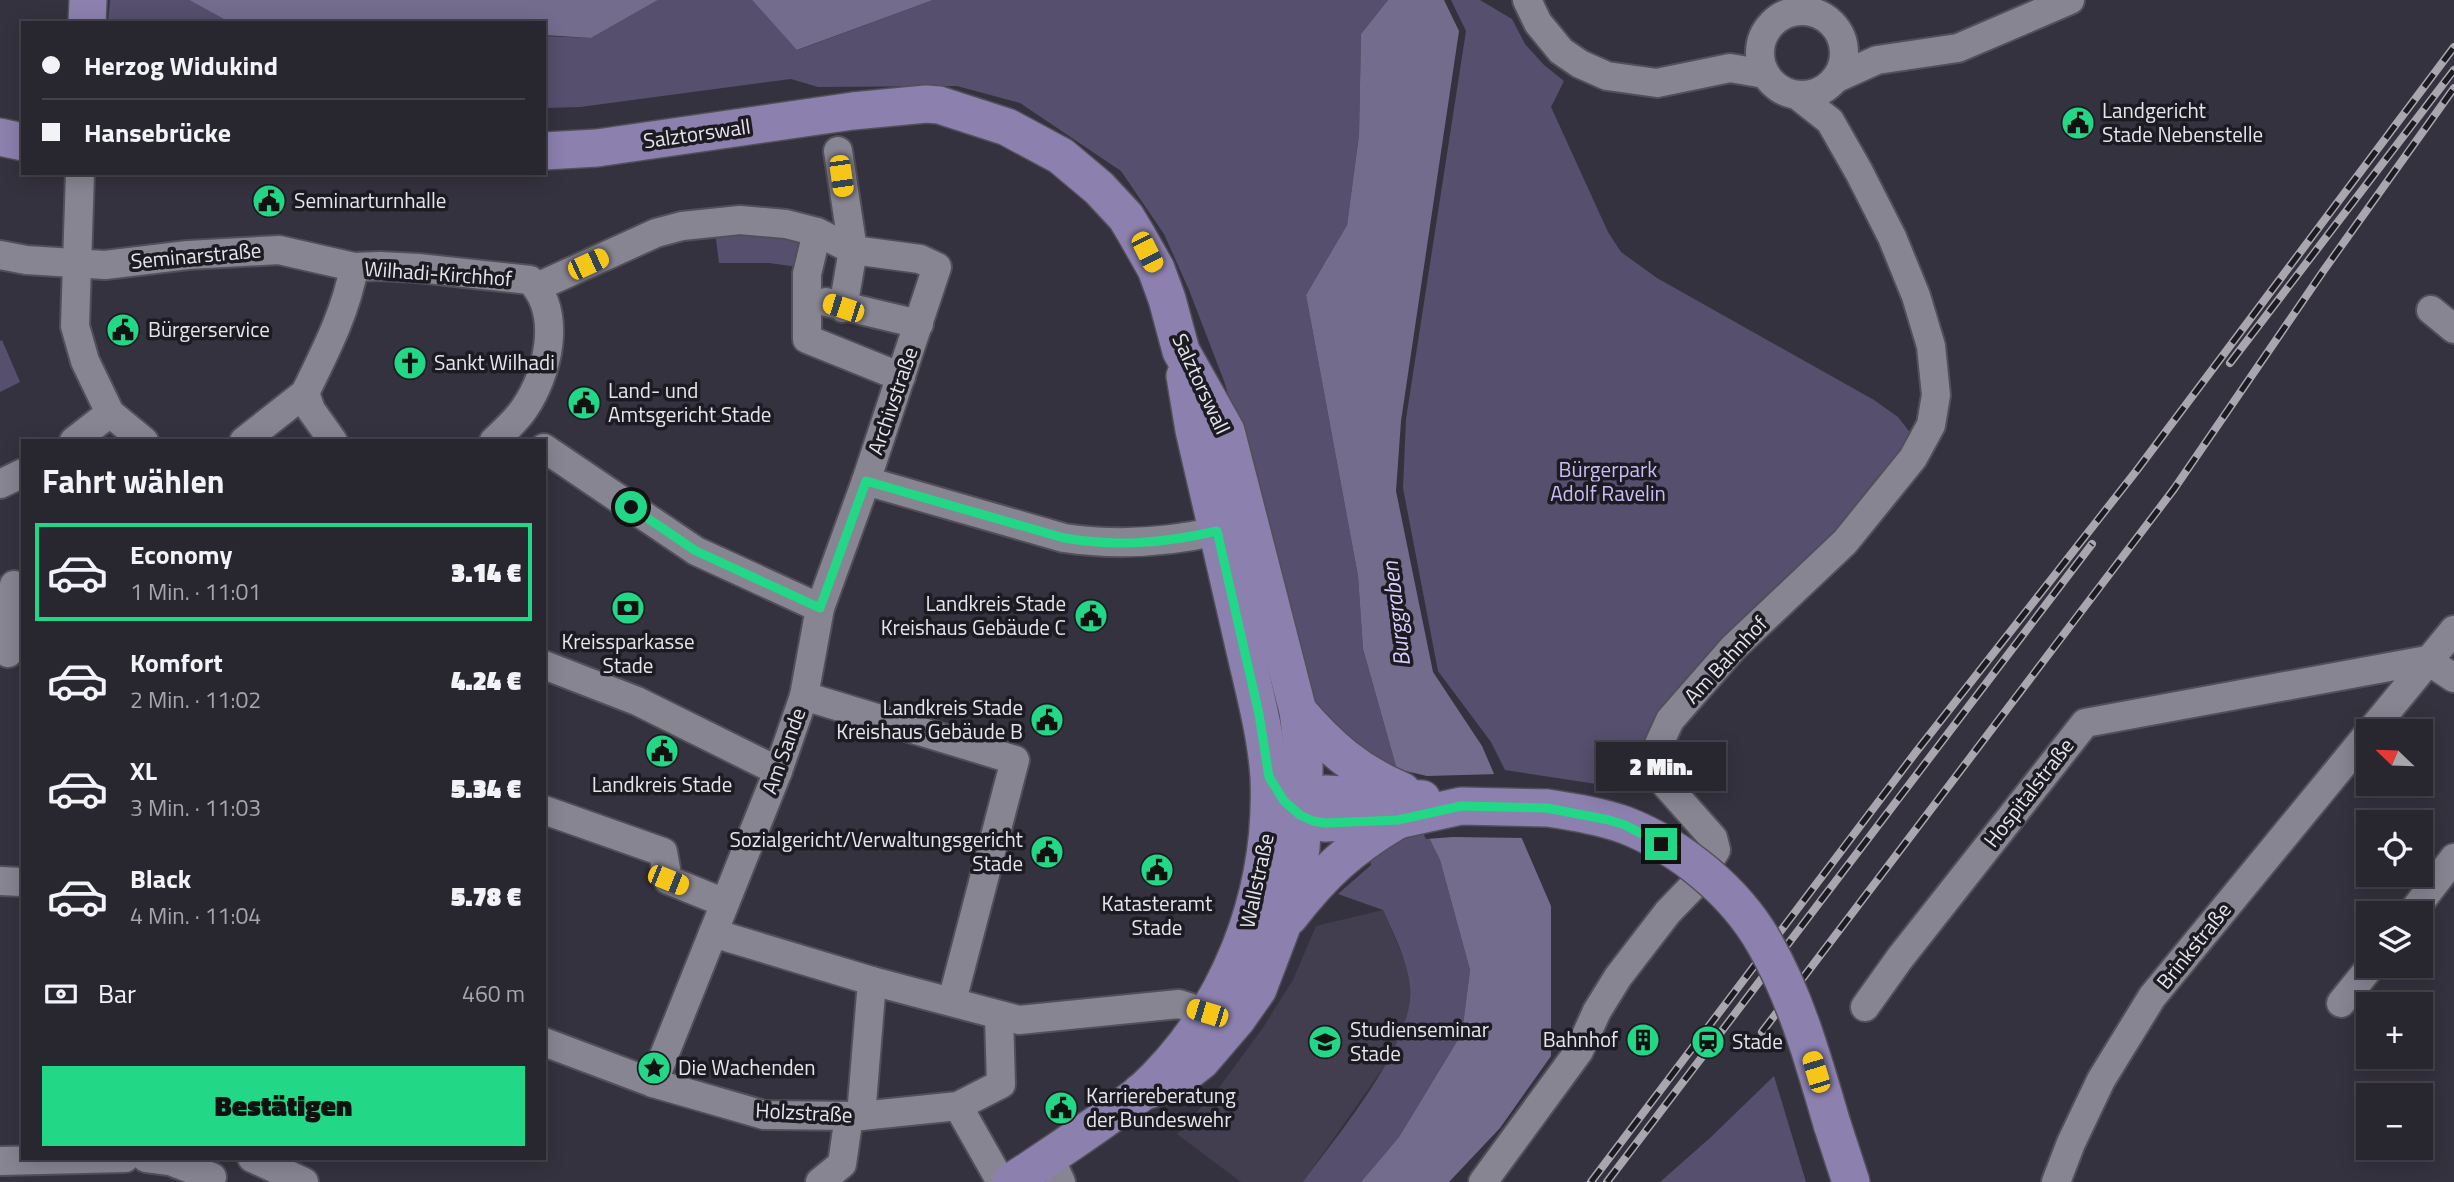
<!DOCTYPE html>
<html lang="de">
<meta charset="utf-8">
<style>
body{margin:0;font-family:"Titillium Web",sans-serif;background:#302e37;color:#f1f3f6;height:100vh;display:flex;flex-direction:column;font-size:26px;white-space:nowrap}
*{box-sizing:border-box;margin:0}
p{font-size:23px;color:#a5a5aa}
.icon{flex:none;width:38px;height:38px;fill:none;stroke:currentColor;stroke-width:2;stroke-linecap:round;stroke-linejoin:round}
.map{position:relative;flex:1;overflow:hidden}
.drawer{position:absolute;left:21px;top:439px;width:525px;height:721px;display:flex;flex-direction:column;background:#28262f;border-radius:0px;box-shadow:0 4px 18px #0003,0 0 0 2px #44434b}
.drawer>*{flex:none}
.top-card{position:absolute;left:21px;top:21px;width:525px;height:154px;border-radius:0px;box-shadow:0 4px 18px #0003,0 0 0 2px #44434b;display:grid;align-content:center;height:154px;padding:0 21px;background:#28262f}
.needle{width:46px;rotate:293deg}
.buttons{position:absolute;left:2356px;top:719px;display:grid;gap:14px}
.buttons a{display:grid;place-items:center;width:77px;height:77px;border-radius:0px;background:#28262f;box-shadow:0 4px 18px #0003,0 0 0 2px #44434b;font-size:35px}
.end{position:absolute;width:32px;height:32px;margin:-16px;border:9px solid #22d887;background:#111;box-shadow:0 0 0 4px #111}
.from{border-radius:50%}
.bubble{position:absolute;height:49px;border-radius:0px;background:#28262f;box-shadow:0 4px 18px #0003,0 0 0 2px #44434b;font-size:23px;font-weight:800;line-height:49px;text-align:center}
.car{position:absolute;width:21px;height:42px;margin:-21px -10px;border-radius:9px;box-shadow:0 0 5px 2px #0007;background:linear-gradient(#f5c518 24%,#345 0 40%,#f5c518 0 76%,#345 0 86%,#f5c518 0)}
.top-card b{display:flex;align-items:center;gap:24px;height:66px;font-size:26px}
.top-card b+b{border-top:2px solid #44434b}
.top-card i{width:18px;height:18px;background:#f1f3f6}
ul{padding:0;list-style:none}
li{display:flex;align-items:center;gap:21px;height:98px;margin:0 14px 10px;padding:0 7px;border:4px solid transparent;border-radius:0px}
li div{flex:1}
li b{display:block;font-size:26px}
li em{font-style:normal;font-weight:800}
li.selected{border-color:#22d887}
li>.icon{width:63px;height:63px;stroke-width:1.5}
h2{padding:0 21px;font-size:32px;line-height:84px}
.pay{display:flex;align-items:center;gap:18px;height:77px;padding:0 21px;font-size:26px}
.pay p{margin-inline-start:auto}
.primary-button{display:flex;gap:14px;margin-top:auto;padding:14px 21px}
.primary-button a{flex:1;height:80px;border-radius:0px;background:#22d887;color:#111;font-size:28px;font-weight:800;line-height:80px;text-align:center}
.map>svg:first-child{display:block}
</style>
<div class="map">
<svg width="2454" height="1182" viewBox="0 0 2454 1182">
<rect width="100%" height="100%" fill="#35323f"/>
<path fill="#423e50" d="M1383,910L1406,964L1411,989L1408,1017L1393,1054L1303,1182H1241L1177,1134L1218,1089L1262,1029L1293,980L1316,926Z"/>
<g fill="#564f6d">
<path d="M110,0H189L231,23H108Z"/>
<path d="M658,0H752L798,50L933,0H1388L1361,34L1359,135L1347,225L1306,295L1358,576L1363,649L1399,777L1440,860L1470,970L1462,1033L1399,1137L1361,1182H1303C1336,1137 1416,1043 1410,986C1407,959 1394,935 1383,910L1338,894L1371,865L1350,746L1319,712L1296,660L1265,515L1224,381L1189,290L1164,234L1121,171L1020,103L957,86L818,87L791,79L580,107L544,108V36L591,38Z"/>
<path d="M1451,0H1480L1512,19L1525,44L1544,65L1564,81L1551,107L1608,232L1621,252L1657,278L1874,400L1898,417L1912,435L1878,486L1603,785L1505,770L1491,742L1438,671L1403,488L1406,419L1466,31Z"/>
<path d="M715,231L804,237L798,267L769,263H719Z"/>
<path d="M2,340L20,382L0,392V341Z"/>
<path d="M1774,1076L1806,1182H1660L1711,1137Z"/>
</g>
<g fill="#746c8d">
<path d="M189,0H658L591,38L544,35V23H231Z"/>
<path d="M752,0H933L797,50Z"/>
<path d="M1388,0H1444L1459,31L1401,421L1396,491L1433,672L1482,746L1551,906V1056L1500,1128L1449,1182H1361L1399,1137L1462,1033L1470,970L1440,860L1399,777L1363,649L1358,576L1306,295L1347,225L1359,135L1361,34Z"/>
</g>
<path fill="#35323f" d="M1393,768L1427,776L1498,774L1525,838L1453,837L1426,839L1396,779Z"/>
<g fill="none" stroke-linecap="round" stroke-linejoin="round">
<defs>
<g id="minor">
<path d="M1527,0L1538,23L1561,51L1580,64L1607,76L1657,83L1730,68L1765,74"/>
<circle cx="1802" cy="53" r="42"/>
<path d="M1837,78L1877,60L1958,48L2070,0"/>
<path d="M838,151L853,250L843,308"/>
<path d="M80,173L75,326L85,361L110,413L144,441"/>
<path d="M817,232L807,274V339L901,377"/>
<path d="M0,255L26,260L105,265L188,255L279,250L354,267L380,266L418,268L530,280C563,313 548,374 524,409C516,421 504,431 494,441"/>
<path d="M537,287L656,233L682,226L740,220L786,224L817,232L853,250L920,259L937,267L866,481L820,608L804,696"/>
<path d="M826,302L919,324"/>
<path d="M2431,310L2454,329"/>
<path d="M74,441L110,413"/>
<path d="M244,441L305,393"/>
<path d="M333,441L311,410L305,393C325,352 346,312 354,267"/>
<path d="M544,448L696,551L820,608"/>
<path d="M866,481L1064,538C1117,546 1165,543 1217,531"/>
<path d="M0,484L23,473"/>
<path d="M8,653L14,585"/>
<path d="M2427,660L2454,678"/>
<path d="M544,665L637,701L778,771"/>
<path d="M2370,732L2454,630"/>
<path d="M544,810L663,852L668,880L725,903"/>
<path d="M0,881L22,882"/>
<path d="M2411,914L2454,858"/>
<path d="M713,933L872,981L1019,1020L1179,1004L1207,1013"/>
<path d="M2341,1003L2371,966"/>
<path d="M1865,1007L1900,958L2085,723L2427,660"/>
<path d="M544,1042L653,1083L764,1115L861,1116L958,1106L1001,1084L999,1016"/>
<path d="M653,1083L778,771L804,696L1015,760L952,1001"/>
<path d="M958,1106L1001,1182"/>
<path d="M861,1116L872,981"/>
<path d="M146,1158L170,1161L212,1177"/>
<path d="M252,1158L304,1182"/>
<path d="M1050,1158L1061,1182"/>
<path d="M0,1161L125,1158"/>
<path d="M820,1182L842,1164L849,1116"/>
<path d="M1483,1182L1579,1051L1597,1011L1618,977L1668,912L1696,883L1716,850L1713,838L1667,786L1659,767V744L1670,720L1733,648L1845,542L1913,458L1931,425L1936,395L1931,346L1916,296L1892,237L1859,172L1830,121L1797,95"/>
<path d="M2056,1182L2071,1143L2101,1080L2152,997L2368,734"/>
</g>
<g id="major">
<path d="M87,23L88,0"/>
<path d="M0,137L23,142"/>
<path d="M544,151L597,148L853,111L926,104L939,105L1007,127L1061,156L1099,188L1126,217L1135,232L1156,269L1167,299L1181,351L1226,431L1298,711L1304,760V799L1301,848L1297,871L1282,926L1258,989L1237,1019L1201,1061L1174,1082L1141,1092"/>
<path d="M1298,711C1329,747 1357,772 1402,791"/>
<path d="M1286,803L1308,820L1325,823L1398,820L1461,806L1547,808"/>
<path d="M1284,809L1304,799L1325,794L1422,799"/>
<path d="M1289,917C1323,873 1349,849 1396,821"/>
<path d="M1832,1124L1851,1182"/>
<path d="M1011,1182C1042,1162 1073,1141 1103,1120C1116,1111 1130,1102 1142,1092C1229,1012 1274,894 1269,777C1266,732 1253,686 1243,642C1227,571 1210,500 1194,430L1185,376"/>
</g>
</defs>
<use href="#minor" stroke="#514f59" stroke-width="32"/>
<use href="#major" stroke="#514f59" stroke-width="40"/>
<use href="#minor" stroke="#888593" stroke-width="28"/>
<use href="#major" stroke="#8c80ae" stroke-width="37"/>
<defs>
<g id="rail">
<path d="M2230,363L2454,70"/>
<path d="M1762,1032L2174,489L2324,270L2454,88"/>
<path d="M1591,1182L1916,752L2137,470L2454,47"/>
<path d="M1607,1182L2092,544"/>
</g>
</defs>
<use href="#rail" stroke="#a9a6b0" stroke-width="8"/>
<use href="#rail" stroke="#1c1b21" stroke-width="5" stroke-dasharray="16" stroke-linecap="butt"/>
<defs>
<path id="major-bridge" d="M1547,808C1573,812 1600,816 1625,825C1681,847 1736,892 1765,944C1797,1000 1814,1063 1832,1124"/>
</defs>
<use href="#major-bridge" stroke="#514f59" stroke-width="40" stroke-linecap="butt"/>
<use href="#major-bridge" stroke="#8c80ae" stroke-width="37"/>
</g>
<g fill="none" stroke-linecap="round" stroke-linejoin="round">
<path stroke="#22d887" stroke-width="9" d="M631,507L696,551L820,608L866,481L1064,538C1117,547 1165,543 1217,531L1259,714L1269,777L1284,801L1300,815L1313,821L1325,823L1398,820L1461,806L1547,808L1609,820L1625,825L1661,844"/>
</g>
<defs>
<symbol id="civic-disc" viewBox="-11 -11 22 22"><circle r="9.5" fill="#22d887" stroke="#1c1b21"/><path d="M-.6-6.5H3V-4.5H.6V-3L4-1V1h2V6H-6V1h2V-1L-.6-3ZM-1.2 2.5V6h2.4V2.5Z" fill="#111"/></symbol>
<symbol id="church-disc" viewBox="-11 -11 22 22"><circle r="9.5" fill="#22d887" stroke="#1c1b21"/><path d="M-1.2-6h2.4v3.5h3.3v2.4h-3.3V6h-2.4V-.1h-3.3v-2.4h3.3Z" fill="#111"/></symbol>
<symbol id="bank-disc" viewBox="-11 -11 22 22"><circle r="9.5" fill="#22d887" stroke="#1c1b21"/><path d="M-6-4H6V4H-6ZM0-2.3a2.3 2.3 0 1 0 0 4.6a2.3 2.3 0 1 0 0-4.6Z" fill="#111"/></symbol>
<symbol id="building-disc" viewBox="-11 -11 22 22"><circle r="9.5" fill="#22d887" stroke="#1c1b21"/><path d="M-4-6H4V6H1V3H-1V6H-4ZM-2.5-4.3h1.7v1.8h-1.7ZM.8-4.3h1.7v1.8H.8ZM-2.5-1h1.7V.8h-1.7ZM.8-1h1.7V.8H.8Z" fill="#111"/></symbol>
<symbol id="university-disc" viewBox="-11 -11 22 22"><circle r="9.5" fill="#22d887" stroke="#1c1b21"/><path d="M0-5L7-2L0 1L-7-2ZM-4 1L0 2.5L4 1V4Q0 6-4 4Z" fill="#111"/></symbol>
<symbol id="station-disc" viewBox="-11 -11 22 22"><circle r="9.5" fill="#22d887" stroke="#1c1b21"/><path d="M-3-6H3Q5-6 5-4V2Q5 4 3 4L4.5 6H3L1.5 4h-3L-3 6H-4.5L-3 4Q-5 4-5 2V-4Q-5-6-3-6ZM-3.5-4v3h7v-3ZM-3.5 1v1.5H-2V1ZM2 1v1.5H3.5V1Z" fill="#111"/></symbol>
<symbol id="sight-disc" viewBox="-11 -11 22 22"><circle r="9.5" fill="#22d887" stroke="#1c1b21"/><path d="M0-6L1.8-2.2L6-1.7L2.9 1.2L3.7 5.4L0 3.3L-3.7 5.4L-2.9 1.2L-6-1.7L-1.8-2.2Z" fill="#111"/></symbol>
</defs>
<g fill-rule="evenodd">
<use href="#civic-disc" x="2059" y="104" width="38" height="38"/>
<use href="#civic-disc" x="250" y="182" width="38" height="38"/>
<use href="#civic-disc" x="104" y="311" width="38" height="38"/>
<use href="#church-disc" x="391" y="344" width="38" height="38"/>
<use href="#civic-disc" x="565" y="384" width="38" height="38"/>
<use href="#bank-disc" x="609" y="589" width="38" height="38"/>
<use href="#civic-disc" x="1072" y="597" width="38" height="38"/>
<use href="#civic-disc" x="1028" y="701" width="38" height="38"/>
<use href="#civic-disc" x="643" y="732" width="38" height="38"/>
<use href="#civic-disc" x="1028" y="833" width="38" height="38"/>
<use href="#civic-disc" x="1138" y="851" width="38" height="38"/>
<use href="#building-disc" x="1624" y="1021" width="38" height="38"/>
<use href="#university-disc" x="1306" y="1023" width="38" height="38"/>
<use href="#station-disc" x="1689" y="1023" width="38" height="38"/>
<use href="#sight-disc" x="635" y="1049" width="38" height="38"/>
<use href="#civic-disc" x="1042" y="1089" width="38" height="38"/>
</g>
<g text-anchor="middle" stroke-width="7" stroke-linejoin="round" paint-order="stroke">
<g font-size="21" fill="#e6e4ec" stroke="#1c1b21" text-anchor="start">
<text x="2102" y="118">Landgericht<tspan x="2102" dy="24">Stade Nebenstelle</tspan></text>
<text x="294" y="208">Seminarturnhalle</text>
<text x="148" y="337">Bürgerservice</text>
<text x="434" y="370">Sankt Wilhadi</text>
<text x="608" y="398">Land- und<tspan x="608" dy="24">Amtsgericht Stade</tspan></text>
<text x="1066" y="611" text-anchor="end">Landkreis Stade<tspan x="1066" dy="24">Kreishaus Gebäude C</tspan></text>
<text x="628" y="649" text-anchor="middle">Kreissparkasse<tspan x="628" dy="24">Stade</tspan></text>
<text x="1023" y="715" text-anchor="end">Landkreis Stade<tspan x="1023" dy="24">Kreishaus Gebäude B</tspan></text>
<text x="662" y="792" text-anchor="middle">Landkreis Stade</text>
<text x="1023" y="847" text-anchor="end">Sozialgericht/Verwaltungsgericht<tspan x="1023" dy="24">Stade</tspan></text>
<text x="1157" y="911" text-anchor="middle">Katasteramt<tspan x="1157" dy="24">Stade</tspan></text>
<text x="1350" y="1037">Studienseminar<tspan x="1350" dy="24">Stade</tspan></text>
<text x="1618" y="1047" text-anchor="end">Bahnhof</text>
<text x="1732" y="1049">Stade</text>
<text x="678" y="1075">Die Wachenden</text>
<text x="1086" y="1103">Karriereberatung<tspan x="1086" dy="24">der Bundeswehr</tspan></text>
</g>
<g font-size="21" fill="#e6e4ec" stroke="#1c1b21">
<text transform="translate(697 134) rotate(-8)" y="7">Salztorswall</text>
<text transform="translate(196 256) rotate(-5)" y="7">Seminarstraße</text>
<text transform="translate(438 274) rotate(4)" y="7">Wilhadi-Kirchhof</text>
<text transform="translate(1201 384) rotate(65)" y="7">Salztorswall</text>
<text transform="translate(893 401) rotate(-71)" y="7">Archivstraße</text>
<text transform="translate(1726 660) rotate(-47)" y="7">Am Bahnhof</text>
<text transform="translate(784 751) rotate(-70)" y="7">Am Sande</text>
<text transform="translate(2029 793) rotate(-52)" y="7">Hospitalstraße</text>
<text transform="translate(1257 881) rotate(-78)" y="7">Wallstraße</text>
<text transform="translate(2194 946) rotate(-51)" y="7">Brinkstraße</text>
<text transform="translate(804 1113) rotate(3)" y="7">Holzstraße</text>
</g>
<g font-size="21" fill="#cbbcf6" stroke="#1c1b21">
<text x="1608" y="477">Bürgerpark<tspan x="1608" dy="24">Adolf Ravelin</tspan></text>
</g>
<g font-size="23" font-style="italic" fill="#dacffe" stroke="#1c1b21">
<text transform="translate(1396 614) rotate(-97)" y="8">Burggraben</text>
</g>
</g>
</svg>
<div class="buttons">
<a><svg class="needle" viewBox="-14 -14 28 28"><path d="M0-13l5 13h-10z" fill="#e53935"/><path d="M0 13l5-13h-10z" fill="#a5a5aa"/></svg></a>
<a><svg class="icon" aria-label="locate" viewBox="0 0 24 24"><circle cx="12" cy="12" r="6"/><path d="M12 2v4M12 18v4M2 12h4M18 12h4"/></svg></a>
<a><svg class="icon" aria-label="layers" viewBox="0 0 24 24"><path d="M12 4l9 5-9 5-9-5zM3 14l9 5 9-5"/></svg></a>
<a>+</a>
<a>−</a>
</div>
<i class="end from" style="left:631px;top:507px"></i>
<i class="end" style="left:1661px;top:844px"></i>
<div class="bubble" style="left:1596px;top:742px;width:130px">2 Min.</div>
<i class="car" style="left:841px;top:176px;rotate:172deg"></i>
<i class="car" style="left:1147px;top:252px;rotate:153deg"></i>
<i class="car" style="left:588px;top:264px;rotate:65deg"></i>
<i class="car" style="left:843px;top:308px;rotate:288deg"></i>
<i class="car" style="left:668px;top:880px;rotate:112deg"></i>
<i class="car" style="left:1207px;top:1013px;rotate:287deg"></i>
<i class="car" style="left:1816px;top:1072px;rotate:343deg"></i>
<div class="top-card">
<b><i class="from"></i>Herzog Widukind</b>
<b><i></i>Hansebrücke</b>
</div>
<section class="drawer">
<h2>Fahrt wählen</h2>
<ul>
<li class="selected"><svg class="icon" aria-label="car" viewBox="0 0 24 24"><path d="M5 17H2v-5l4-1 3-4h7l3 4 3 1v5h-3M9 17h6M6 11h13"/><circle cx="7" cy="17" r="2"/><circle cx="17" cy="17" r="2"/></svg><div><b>Economy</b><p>1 Min. · 11:01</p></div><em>3.14 €</em></li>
<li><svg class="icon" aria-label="car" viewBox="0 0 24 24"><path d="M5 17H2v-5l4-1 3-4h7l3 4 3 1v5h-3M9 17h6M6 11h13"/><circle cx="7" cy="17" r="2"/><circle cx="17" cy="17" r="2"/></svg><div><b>Komfort</b><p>2 Min. · 11:02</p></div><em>4.24 €</em></li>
<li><svg class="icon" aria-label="car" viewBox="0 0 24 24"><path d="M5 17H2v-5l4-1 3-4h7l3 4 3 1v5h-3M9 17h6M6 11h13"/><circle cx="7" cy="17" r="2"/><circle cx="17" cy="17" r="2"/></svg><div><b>XL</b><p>3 Min. · 11:03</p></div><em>5.34 €</em></li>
<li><svg class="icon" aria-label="car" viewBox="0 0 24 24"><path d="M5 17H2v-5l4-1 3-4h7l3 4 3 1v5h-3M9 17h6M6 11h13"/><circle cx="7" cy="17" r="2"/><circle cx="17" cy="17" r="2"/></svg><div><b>Black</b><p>4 Min. · 11:04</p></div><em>5.78 €</em></li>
</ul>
<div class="pay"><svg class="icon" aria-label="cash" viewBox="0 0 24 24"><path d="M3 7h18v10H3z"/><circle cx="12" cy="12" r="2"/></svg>Bar<p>460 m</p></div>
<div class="primary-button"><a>Bestätigen</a></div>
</section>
</div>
